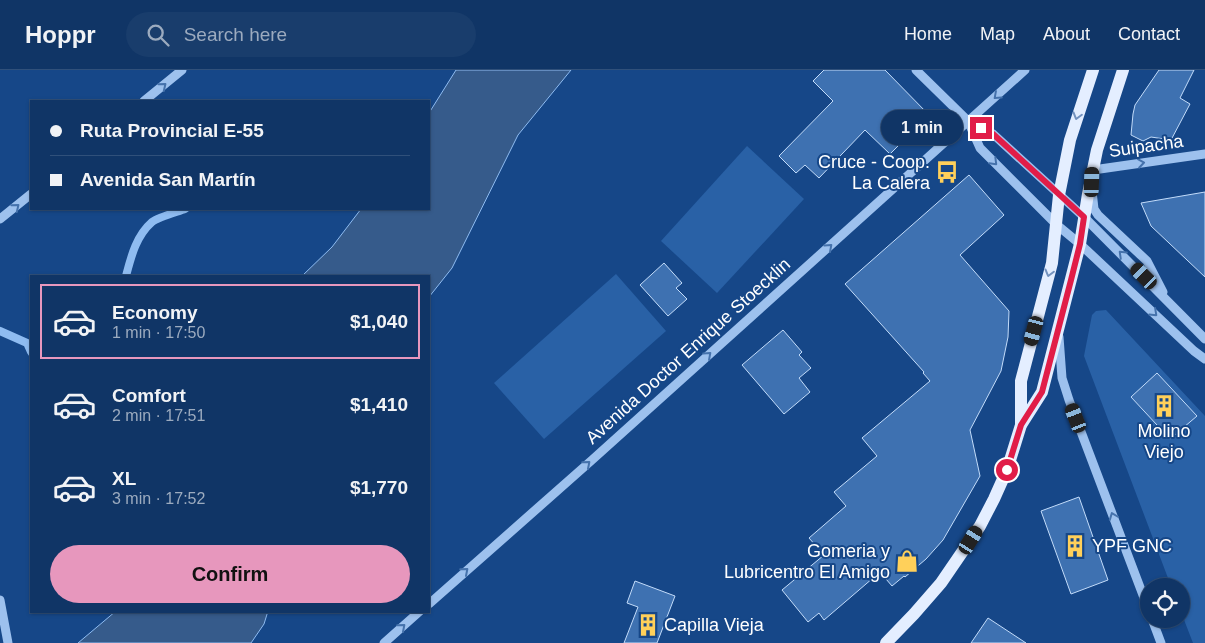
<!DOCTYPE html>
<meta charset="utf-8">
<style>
body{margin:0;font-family:Arial,sans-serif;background:#193d6c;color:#f1f3f6;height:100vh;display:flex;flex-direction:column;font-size:19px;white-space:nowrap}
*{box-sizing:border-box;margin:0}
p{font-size:16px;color:#9cabbf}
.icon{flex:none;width:28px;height:28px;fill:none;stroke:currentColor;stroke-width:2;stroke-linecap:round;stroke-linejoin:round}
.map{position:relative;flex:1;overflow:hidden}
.side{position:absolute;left:30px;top:205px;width:400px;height:338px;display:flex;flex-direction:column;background:#103566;border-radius:0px;box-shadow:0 1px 4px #0004,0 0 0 1px #30507a}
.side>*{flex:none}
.top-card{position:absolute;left:30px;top:30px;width:400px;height:110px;border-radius:0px;box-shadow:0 1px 4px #0004,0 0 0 1px #30507a;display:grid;align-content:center;height:110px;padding:0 20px;background:#103566}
.buttons{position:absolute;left:1140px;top:508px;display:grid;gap:10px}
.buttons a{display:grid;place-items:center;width:50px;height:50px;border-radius:50%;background:#103566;box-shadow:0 1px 4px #0004,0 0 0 1px #30507a;font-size:25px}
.end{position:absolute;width:22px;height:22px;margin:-11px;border:6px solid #e11d48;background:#fff;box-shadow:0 0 0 2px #fff}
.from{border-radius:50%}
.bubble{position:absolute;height:35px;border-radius:18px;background:#103566;box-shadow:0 1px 4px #0004,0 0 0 1px #30507a;font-size:16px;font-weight:800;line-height:35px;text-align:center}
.car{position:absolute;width:15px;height:30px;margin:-15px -8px;border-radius:6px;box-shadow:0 0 4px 1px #0007;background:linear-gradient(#222 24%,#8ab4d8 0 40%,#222 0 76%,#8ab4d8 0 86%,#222 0)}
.top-card b{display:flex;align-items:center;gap:18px;height:48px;font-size:19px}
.top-card b+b{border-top:1px solid #30507a}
.top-card i{width:12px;height:12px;background:#f1f3f6}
ul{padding:9px 0 0;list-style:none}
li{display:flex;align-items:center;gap:15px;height:75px;margin:0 10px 8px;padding:0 10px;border:2px solid transparent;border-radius:0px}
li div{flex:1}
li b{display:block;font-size:19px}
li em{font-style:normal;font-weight:800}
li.current{border-color:#e797bd}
li>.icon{width:45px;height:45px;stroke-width:1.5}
.action{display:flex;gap:10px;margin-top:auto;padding:10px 20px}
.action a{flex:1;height:58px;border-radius:30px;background:#e797bd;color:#111;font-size:20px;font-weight:800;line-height:58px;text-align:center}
header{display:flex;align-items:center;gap:30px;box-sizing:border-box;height:70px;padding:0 25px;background:#103566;border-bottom:1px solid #30507a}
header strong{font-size:24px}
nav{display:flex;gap:28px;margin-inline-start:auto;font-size:18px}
.search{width:350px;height:45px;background:#193d6c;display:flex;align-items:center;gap:12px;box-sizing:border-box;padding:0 18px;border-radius:28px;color:#9cabbf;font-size:19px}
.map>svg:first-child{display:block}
</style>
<header>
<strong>Hoppr</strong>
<div class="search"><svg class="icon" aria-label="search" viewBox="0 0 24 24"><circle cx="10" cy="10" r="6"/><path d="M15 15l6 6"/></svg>Search here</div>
<nav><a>Home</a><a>Map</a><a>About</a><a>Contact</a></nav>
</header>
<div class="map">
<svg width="1205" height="573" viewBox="0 0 1205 573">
<rect width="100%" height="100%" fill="#164788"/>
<g fill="#2961a6">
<path d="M747,76L804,129L717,223L661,171Z"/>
<path d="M616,204L666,261L544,369L494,313Z"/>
<path d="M1106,240L1205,346V573H1193L1181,542V516H1171L1084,286L1092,245L1096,241Z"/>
</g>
<g fill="#365b8b" stroke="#8fbcf1">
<path d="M456,0H571L518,65L452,198L429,227V206H302L332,177L361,139H429V43Z"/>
<path d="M116,541H268L264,554L251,573H78Z"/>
</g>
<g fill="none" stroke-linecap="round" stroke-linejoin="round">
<g stroke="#8fbcf1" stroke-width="8">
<path d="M126,206C131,187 136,166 152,152C159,147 177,142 185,139"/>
<path d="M0,261L27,273L31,282"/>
</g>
</g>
<g fill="#3e71b1" stroke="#c3dcfa">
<path d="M824,0H885L929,45L890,84L865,60L819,108L805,95L796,103L779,86L833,31L813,11Z"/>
<path d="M1159,0H1194L1180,28L1190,34L1171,70L1151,67L1143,71L1131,65L1133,44L1135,35Z"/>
<path d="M969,105L1004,145L960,185L1009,241L1008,267L1001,301L970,360L980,406L943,470L926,489L905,507L904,506L892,516L880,502L824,550L819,543L808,552L782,520L824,485L809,468L846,436L834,422L877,386L862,368L930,311L923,303L924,302L845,214Z"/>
<path d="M1205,122V207L1151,156L1141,133Z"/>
<path d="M664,193L682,213L676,218L687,229L668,246L640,215Z"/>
<path d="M783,260L802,282L799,285L811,298L799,308L810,322L784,344L742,295Z"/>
<path d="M1157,303L1197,346L1170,369L1131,327Z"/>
<path d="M1079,427L1108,510L1071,524L1041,441Z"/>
<path d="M635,511L675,526L657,573H624L638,537L627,533Z"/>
<path d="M988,548L1026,573H971Z"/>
</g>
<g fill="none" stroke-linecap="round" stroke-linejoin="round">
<g stroke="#9dc1ee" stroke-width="9">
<path d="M916,0L968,51L993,64L1084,147L1205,269"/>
<path d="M144,31L182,0"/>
<path d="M968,51L980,78L1057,155L1080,174L1194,281L1205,289"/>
<path d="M1092,105L1093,100L1205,84"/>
<path d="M1092,121L1094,139L1098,145L1147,191L1163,222"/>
<path d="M0,149L31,124"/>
<path d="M1059,267L1062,308L1069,330L1149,541"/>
<path d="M0,530L8,573"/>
<path d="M429,534L592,390L1025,0"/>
<path d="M1152,549L1161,573"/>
<path d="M384,573L420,541"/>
</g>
<g stroke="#e4eeff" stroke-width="12">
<path d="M1021,355V311L1052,193L1059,125L1070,70L1093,0"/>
<path d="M886,573L914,544L941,513L980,456L994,429L1007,400L1021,355L1042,322L1080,174L1088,124L1097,80L1123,0"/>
</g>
</g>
<defs><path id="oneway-chevron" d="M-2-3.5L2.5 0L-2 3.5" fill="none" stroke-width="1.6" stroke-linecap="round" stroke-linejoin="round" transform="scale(1.25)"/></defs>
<g stroke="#4572ac">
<use href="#oneway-chevron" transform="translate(163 16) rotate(-39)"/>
<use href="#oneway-chevron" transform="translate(997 26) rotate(138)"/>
<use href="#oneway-chevron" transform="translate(994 92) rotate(45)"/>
<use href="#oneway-chevron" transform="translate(1141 93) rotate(-8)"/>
<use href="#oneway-chevron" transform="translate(16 137) rotate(-39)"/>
<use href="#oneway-chevron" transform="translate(829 177) rotate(-42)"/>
<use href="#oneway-chevron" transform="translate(1122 184) rotate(-136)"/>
<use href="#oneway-chevron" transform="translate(1154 243) rotate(43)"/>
<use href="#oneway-chevron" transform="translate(708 285) rotate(-42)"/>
<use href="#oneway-chevron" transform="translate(587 394) rotate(-41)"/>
<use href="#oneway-chevron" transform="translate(1113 446) rotate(-111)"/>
<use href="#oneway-chevron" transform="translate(465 501) rotate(-41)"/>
<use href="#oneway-chevron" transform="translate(402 557) rotate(-41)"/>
</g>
<g stroke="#7392be">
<use href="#oneway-chevron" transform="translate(1077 46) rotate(106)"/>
<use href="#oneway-chevron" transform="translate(1049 203) rotate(105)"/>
</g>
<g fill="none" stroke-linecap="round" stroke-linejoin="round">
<path stroke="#e11d48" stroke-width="6" d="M981,58L993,64L1084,147L1080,174L1071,210L1042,322L1021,355L1007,400"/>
</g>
<defs>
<symbol id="bus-bare" viewBox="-9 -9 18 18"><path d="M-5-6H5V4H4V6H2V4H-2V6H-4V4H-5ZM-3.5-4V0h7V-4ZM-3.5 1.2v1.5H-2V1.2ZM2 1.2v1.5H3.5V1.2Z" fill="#ffd05a" stroke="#164788" stroke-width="2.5" paint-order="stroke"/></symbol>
<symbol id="building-bare" viewBox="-9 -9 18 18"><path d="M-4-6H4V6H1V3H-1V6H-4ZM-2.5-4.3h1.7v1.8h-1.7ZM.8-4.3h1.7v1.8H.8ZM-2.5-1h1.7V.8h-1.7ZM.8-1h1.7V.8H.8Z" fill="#ffd05a" stroke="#164788" stroke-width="2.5" paint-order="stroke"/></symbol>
<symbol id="shop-bare" viewBox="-9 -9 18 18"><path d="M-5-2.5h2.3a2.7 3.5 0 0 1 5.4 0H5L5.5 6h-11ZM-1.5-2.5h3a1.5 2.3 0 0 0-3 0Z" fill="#ffd05a" stroke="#164788" stroke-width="2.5" paint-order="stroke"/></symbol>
</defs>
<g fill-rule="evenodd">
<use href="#bus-bare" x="931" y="86" width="32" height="32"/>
<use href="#building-bare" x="1148" y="320" width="32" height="32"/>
<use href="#building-bare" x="1059" y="460" width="32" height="32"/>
<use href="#shop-bare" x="891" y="475" width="32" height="32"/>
<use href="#building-bare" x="632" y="539" width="32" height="32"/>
</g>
<g text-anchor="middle" stroke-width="4" stroke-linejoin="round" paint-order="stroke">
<g font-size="18" fill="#fff" stroke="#164788">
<text transform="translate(1146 76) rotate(-8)" y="6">Suipacha</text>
<text transform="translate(688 281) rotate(-42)" y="6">Avenida Doctor Enrique Stoecklin</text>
</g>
<g font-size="18" fill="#fff" stroke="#164788" text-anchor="end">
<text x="930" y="98">Cruce - Coop.<tspan x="930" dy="21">La Calera</tspan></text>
<text x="1164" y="367" text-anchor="middle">Molino<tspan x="1164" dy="21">Viejo</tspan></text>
<text x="1092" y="482" text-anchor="start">YPF GNC</text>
<text x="890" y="487">Gomeria y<tspan x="890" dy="21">Lubricentro El Amigo</tspan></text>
<text x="664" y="561" text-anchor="start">Capilla Vieja</text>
</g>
</g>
</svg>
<div class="buttons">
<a><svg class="icon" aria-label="locate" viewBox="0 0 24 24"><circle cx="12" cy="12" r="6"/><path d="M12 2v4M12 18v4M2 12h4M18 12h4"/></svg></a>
</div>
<i class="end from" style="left:1007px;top:400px"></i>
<i class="end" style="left:981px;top:58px"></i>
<div class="bubble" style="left:881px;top:40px;width:82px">1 min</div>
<i class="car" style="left:1092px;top:112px;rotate:2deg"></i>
<i class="car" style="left:1144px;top:206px;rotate:315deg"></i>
<i class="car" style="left:1034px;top:261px;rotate:195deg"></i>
<i class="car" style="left:1076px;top:348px;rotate:339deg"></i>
<i class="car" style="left:971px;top:470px;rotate:32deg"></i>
<div class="top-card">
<b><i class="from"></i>Ruta Provincial E-55</b>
<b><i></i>Avenida San Martín</b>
</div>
<section class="side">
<ul>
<li class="current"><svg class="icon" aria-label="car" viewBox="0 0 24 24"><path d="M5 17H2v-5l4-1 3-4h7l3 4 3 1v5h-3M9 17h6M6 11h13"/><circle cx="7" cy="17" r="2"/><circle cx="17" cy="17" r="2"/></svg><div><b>Economy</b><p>1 min · 17:50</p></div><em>$1,040</em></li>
<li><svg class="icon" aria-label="car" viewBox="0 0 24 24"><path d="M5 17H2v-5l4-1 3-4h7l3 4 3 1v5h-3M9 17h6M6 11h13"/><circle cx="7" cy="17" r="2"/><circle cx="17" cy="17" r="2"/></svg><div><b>Comfort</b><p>2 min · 17:51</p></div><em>$1,410</em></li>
<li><svg class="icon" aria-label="car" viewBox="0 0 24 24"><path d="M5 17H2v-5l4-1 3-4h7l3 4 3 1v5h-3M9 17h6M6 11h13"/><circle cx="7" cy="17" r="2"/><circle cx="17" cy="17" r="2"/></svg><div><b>XL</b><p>3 min · 17:52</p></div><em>$1,770</em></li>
</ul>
<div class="action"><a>Confirm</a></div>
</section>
</div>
